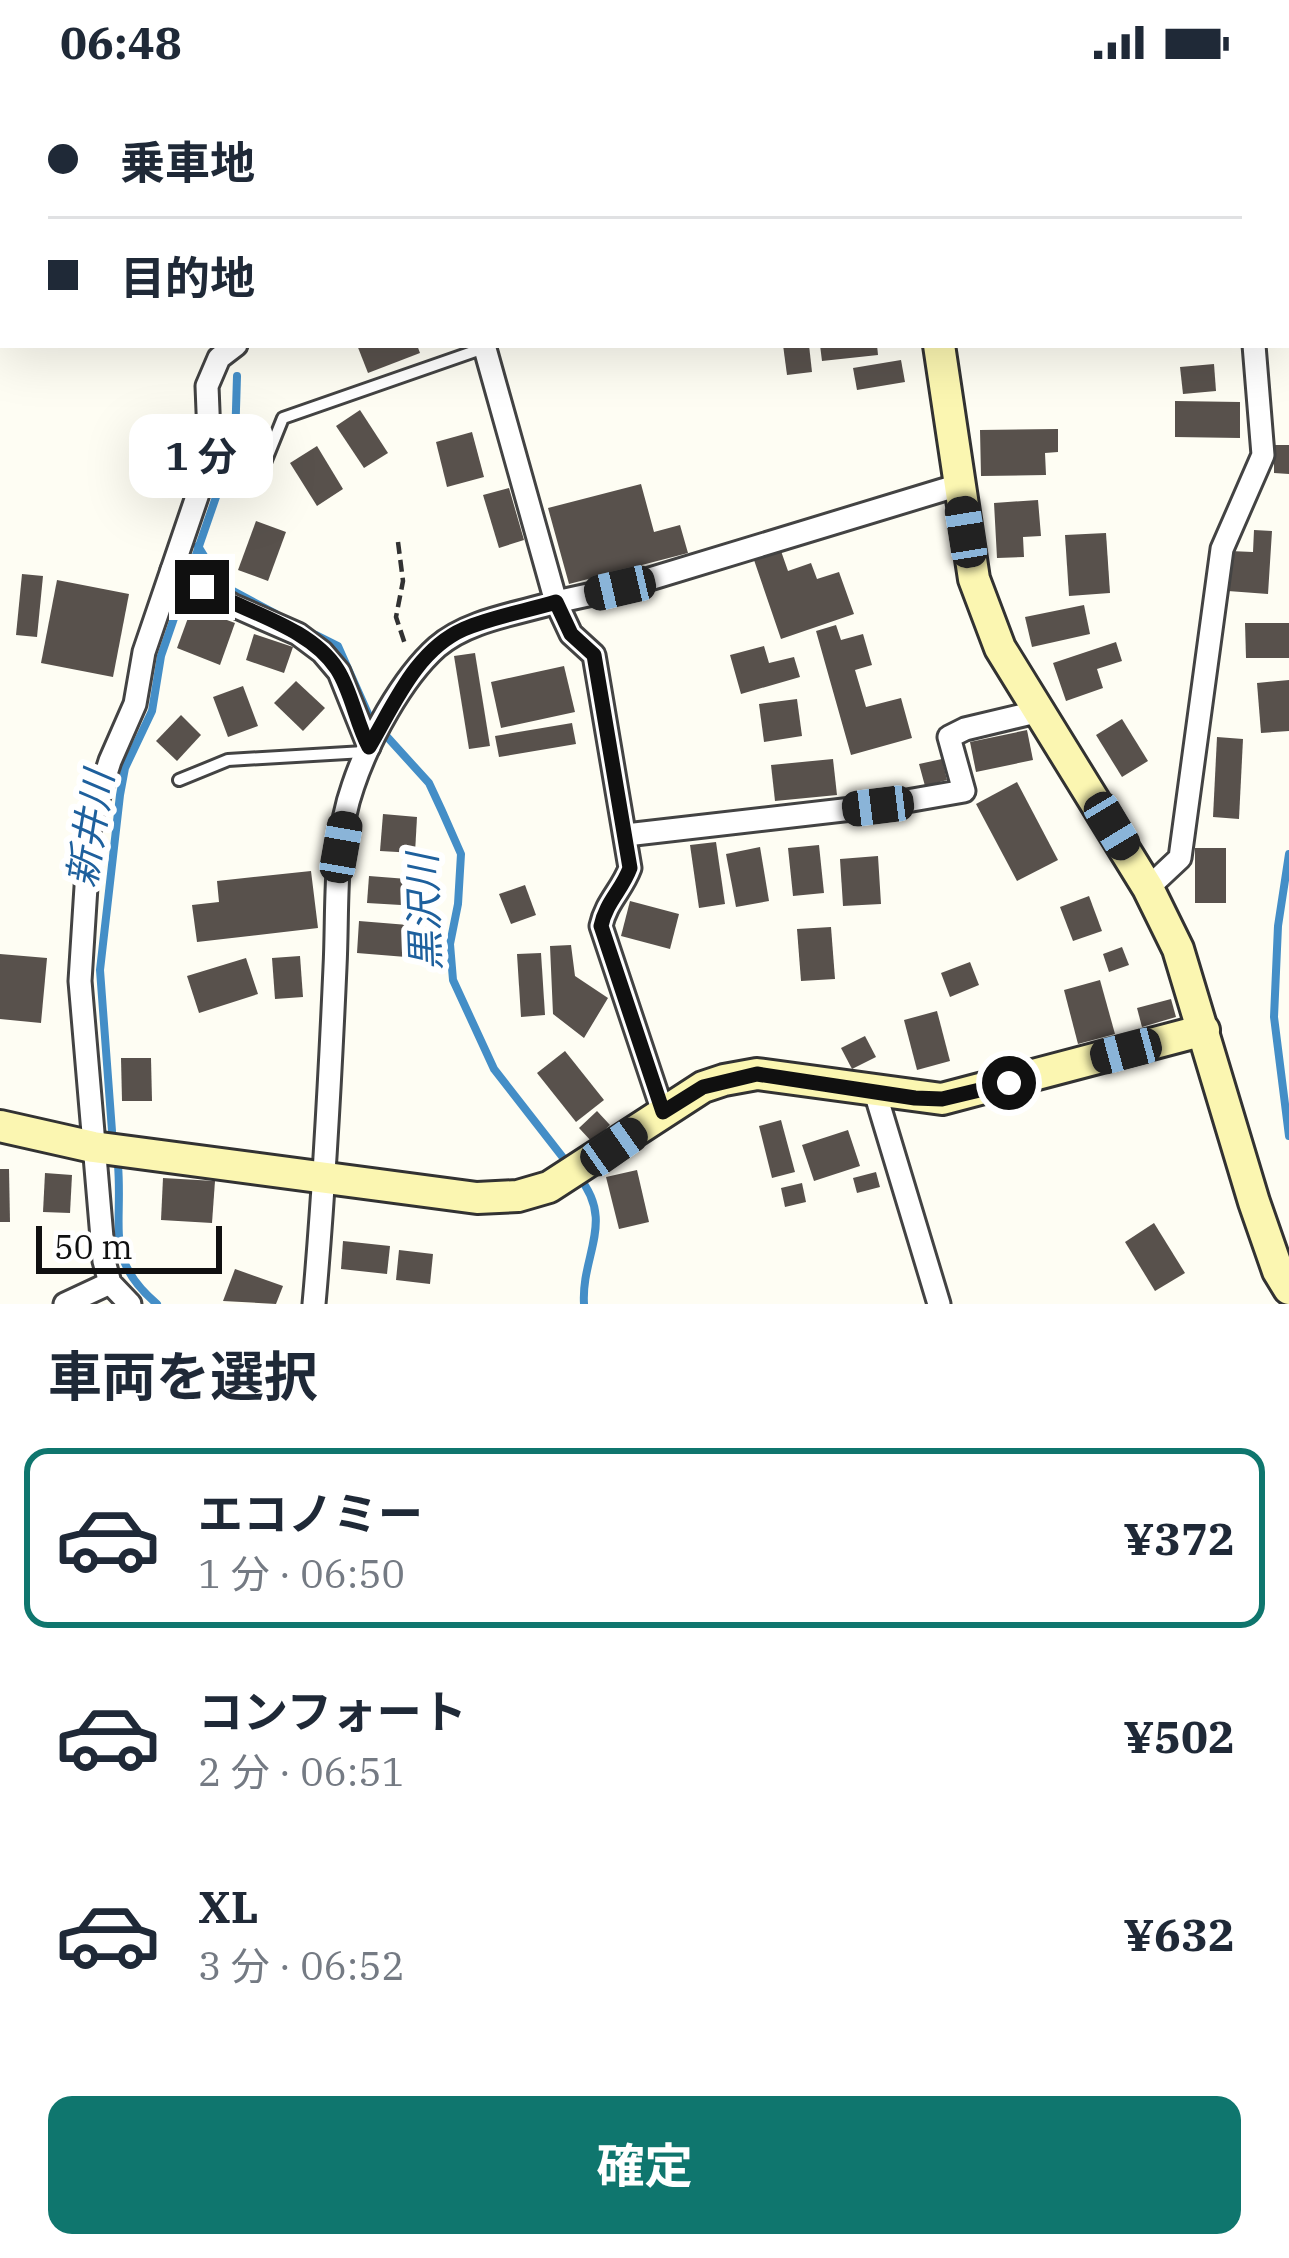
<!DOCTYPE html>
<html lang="ja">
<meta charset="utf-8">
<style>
body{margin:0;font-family:"IBM Plex Serif","Noto Sans JP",serif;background:#f2f2f3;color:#1f2937;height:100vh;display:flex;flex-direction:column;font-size:45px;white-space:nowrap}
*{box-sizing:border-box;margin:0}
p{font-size:39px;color:#747a83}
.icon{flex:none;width:66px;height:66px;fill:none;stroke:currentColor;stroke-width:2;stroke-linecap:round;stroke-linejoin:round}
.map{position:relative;height:1220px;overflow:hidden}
.panel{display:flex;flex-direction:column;background:#fff;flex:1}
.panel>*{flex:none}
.guide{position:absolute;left:0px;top:0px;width:1290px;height:264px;box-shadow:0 12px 48px #0002;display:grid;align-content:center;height:264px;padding:0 48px;background:#fff}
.scale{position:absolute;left:36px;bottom:30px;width:186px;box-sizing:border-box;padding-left:12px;border:6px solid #101010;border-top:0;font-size:33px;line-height:42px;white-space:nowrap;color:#101010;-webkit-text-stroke:9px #fff;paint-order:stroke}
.end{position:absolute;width:54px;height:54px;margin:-27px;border:15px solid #101010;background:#fff;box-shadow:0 0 0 6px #fff}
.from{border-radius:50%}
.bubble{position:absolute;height:84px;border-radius:24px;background:#fff;box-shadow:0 12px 48px #0002;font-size:39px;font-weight:700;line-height:84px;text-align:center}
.car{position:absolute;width:36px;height:72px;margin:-36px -18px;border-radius:15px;box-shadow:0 0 9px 3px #0007;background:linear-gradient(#222 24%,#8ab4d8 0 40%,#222 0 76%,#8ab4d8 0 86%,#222 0)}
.guide b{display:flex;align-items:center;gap:42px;height:114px;font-size:45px}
.guide b+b{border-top:3px solid #e0e1e3}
.guide i{width:30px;height:30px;background:#1f2937}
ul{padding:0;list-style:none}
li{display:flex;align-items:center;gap:36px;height:180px;margin:0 24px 18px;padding:0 24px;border:6px solid transparent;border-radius:24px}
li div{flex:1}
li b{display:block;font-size:45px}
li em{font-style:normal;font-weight:700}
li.selected{border-color:#0f766e}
li>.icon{width:108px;height:108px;stroke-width:1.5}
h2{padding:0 48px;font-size:54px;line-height:144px}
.button{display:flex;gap:24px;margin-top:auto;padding:24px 48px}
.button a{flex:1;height:138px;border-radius:24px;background:#0f766e;color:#fff;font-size:48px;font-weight:700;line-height:138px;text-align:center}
.status{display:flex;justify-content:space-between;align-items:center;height:84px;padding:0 60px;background:#fff;direction:ltr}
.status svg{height:33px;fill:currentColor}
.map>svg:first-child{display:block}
</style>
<div class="status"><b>06:48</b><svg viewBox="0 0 49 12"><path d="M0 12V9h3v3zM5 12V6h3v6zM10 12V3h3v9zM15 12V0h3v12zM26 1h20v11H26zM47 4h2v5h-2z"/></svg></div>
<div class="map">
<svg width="1289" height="1220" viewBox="0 0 1289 1220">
<rect width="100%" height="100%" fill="#fefdf3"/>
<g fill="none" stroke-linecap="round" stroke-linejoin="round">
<g stroke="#448ec7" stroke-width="8">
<path d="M216,0L218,3"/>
<path d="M198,462L222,501L276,530"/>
<path d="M316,551L338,562L370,634L429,699L442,727L461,770L458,820L450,860L453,896L494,985L568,1080"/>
<path d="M1289,770L1278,842L1274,933L1289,1052"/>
<path d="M112,1047L100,886L120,711L125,684L152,627L161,572L235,358L237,292"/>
<path d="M118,1081C123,1145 104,1175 157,1220"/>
<path d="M578,1092C616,1137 581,1171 584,1220"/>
</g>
</g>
<g fill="#58514c">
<path d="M357,261H417L420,269L368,289Z"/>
<path d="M783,261H809L812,288L787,291Z"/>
<path d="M820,261H877L878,271L822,277Z"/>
<path d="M901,276L905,298L857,306L853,284Z"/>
<path d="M1214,280L1216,307L1183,310L1180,283Z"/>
<path d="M1175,317L1240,318V354L1175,353Z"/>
<path d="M360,326L388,369L364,384L336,342Z"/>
<path d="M1058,345V368L1045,369L1046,391L981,392L980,346Z"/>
<path d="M472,348L484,393L447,403L436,358Z"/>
<path d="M1274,361H1289V390L1274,389Z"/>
<path d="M317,362L343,405L317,422L290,379Z"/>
<path d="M641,400L654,448L680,441L688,469L569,500L548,424Z"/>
<path d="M509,404L524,456L499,464L483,411Z"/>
<path d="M1038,416L1041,452L1023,453L1024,473L997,474L994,419Z"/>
<path d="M256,437L286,448L268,497L238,486Z"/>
<path d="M1254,446L1272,447L1268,510L1228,507L1230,467L1253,468Z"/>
<path d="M1106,449L1110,509L1069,512L1065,451Z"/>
<path d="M781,467L788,487L811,479L817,495L839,488L854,530L781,555L754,476Z"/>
<path d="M22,490L43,492L37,553L16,551Z"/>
<path d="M57,496L129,510L113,593L41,579Z"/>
<path d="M1084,521L1090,550L1032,563L1025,533Z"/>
<path d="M192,523L235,539L220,581L177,564Z"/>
<path d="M1245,539H1289V574H1246Z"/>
<path d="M836,541L841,556L863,550L872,581L855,586L866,623L901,614L912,654L851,671L816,547Z"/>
<path d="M254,550L293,563L284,589L246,576Z"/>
<path d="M1116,558L1122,577L1097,585L1103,604L1066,617L1053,579Z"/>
<path d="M764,562L769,579L794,573L800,593L741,610L730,571Z"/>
<path d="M475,569L490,662L469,665L454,572Z"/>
<path d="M564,582L575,628L501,644L491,598Z"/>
<path d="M1289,596V647L1261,649L1257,599Z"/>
<path d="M296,597L325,624L303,647L274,619Z"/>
<path d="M243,602L258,642L228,653L213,613Z"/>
<path d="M797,615L802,652L764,658L759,620Z"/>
<path d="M181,631L201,651L177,677L156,657Z"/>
<path d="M1122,635L1148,677L1122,693L1096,651Z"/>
<path d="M572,639L576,660L499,673L495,652Z"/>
<path d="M1027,646L1033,676L976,688L970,658Z"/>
<path d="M1217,653L1243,655L1239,735L1213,733Z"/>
<path d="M833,675L837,711L775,717L771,681Z"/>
<path d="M942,675L947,696L925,702L919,680Z"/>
<path d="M1017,698L1058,776L1017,797L976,720Z"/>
<path d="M383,730L417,733L415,769L380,767Z"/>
<path d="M716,758L725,820L699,824L690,761Z"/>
<path d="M819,761L824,809L793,812L788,764Z"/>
<path d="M760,763L769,817L736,823L726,770Z"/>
<rect x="1195" y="764" width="31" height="55"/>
<path d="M878,772L881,820L843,822L840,775Z"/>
<path d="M311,787L318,844L197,858L192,821L219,818L217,797Z"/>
<path d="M369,792L420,796L418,822L367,819Z"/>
<path d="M525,801L536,831L511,840L499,810Z"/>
<path d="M1089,812L1102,847L1073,857L1060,823Z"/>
<path d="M630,817L679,830L670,865L621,852Z"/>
<path d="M359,837L408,841L406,873L357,869Z"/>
<path d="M831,843L835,895L801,897L797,845Z"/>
<path d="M571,861L575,892L608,914L584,954L553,930L550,862Z"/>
<path d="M1122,863L1129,881L1109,888L1103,870Z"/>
<path d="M541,869L545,931L521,933L517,870Z"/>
<path d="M0,870L47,874L41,939L0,935Z"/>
<path d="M300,872L303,913L275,915L272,874Z"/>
<path d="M246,874L258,910L199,929L187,892Z"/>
<path d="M970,878L979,901L950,913L941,889Z"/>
<path d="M1100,896L1115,950L1078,960L1064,906Z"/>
<path d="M1171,915L1176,933L1142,943L1137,924Z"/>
<path d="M937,927L950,977L917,986L904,936Z"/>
<path d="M865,952L876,973L852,985L841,964Z"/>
<path d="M565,967L604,1016L576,1038L537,989Z"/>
<path d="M121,974H151L152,1017H122Z"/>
<path d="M597,1027L610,1041L592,1058L579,1044Z"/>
<path d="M781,1036L795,1088L772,1094L759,1042Z"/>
<path d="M848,1046L860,1082L814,1097L802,1061Z"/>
<path d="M0,1085H9L10,1138H0Z"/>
<path d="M637,1086L649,1138L619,1145L606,1093Z"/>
<path d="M876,1088L880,1103L857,1109L853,1094Z"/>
<path d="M45,1089L72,1091L70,1129L43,1128Z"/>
<path d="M163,1094L215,1097L212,1139L161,1136Z"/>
<path d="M802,1099L806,1118L785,1123L781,1104Z"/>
<path d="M1154,1139L1185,1189L1155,1207L1125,1158Z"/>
<path d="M343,1157L390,1162L387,1190L341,1185Z"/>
<path d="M399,1166L433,1170L430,1200L396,1196Z"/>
<path d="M235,1185L283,1202L276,1220L223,1217Z"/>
</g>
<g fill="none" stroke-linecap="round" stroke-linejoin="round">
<defs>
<g id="lane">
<path d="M202,0L204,3"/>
<path d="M256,401L283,334L484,264"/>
<path d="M179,696L228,676L364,668"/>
</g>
<g id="street">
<path d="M319,0V3"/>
<path d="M413,0L414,3"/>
<path d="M1232,0L1237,3"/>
<path d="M1208,3V0"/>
<path d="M1287,32H1289"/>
<path d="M172,486L232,521L298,550L322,568L339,588L369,663"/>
<path d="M626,751L878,722L964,707L949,653L965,645L1040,627"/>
<path d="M1148,804L1180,774L1222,465L1263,371L1254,261"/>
<path d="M875,1008L939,1220"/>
<path d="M663,1028L601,842C606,818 622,806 630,784L594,571L571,550L556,518L620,504L959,401"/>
<path d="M65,1220L110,1199"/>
<path d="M130,1220L110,1199L104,1177L80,897L90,740L110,677L135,620L144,568L204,392L209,352L207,302L219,274L236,261"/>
<path d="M314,1220C324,1108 330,996 335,883C338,825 333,758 353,702C368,657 402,594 437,563C468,536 517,530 556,518L484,261"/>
</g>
<g id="secondary">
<path d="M901,0L902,3"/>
<path d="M939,261L974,495L1000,564L1148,804L1178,865L1254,1118L1278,1187L1289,1205"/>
<path d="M0,1042L93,1063L477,1114L518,1112L549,1103L703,1003L724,996L757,990L942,1015L1204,946"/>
</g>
</defs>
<use href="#lane" stroke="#434343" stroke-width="16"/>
<use href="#street" stroke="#434343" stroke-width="27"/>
<use href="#secondary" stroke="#323232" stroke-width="36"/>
<path stroke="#323232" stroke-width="4.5" stroke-dasharray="12 6" stroke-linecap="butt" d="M398,458L403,497L396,533L406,563"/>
<use href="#lane" stroke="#fff" stroke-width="10"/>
<use href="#street" stroke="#fff" stroke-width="21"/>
<use href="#secondary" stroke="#fbf6b1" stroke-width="30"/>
</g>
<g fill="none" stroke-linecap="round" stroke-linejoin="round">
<path stroke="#101010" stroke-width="15" d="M202,503C244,528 309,542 337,585C352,608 356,639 369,663C394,621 416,566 464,545C492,533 526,527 556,518L571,550L594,571L630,784C622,806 606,818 601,842L663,1028L703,1003L757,990L915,1014L942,1015L1009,999"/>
</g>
<g text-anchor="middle" stroke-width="12" stroke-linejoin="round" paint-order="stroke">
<g font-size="39" font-style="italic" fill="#1e609d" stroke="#fff">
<text transform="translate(90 745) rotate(-81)" y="14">新井川</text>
<text transform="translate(424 828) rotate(-92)" y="14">黒沢川</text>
</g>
</g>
</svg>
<div class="scale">50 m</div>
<i class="end from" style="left:1009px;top:999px"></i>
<i class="end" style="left:202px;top:503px"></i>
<div class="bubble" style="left:129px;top:330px;width:144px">1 分</div>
<i class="car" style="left:966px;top:448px;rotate:351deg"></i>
<i class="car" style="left:620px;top:504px;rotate:257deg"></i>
<i class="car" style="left:878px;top:722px;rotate:263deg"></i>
<i class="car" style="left:1112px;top:742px;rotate:149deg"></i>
<i class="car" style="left:341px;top:763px;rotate:10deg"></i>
<i class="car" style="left:1126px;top:967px;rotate:255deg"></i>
<i class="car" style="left:614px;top:1063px;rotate:55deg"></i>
<div class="guide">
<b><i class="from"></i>乗車地</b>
<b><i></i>目的地</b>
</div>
</div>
<section class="panel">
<h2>車両を選択</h2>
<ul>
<li class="selected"><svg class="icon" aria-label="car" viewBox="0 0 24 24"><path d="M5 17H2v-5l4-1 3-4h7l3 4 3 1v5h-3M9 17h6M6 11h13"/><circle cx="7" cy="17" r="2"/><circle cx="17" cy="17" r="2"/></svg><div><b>エコノミー</b><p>1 分 · 06:50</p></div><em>¥372</em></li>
<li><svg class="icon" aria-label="car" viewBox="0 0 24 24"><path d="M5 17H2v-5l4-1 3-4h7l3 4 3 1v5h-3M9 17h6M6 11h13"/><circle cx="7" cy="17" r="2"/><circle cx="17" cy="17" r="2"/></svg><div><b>コンフォート</b><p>2 分 · 06:51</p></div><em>¥502</em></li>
<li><svg class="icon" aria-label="car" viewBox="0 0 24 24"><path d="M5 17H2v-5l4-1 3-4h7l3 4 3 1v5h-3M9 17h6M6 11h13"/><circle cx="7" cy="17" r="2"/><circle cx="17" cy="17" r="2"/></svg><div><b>XL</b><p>3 分 · 06:52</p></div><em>¥632</em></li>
</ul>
<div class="button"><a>確定</a></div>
</section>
